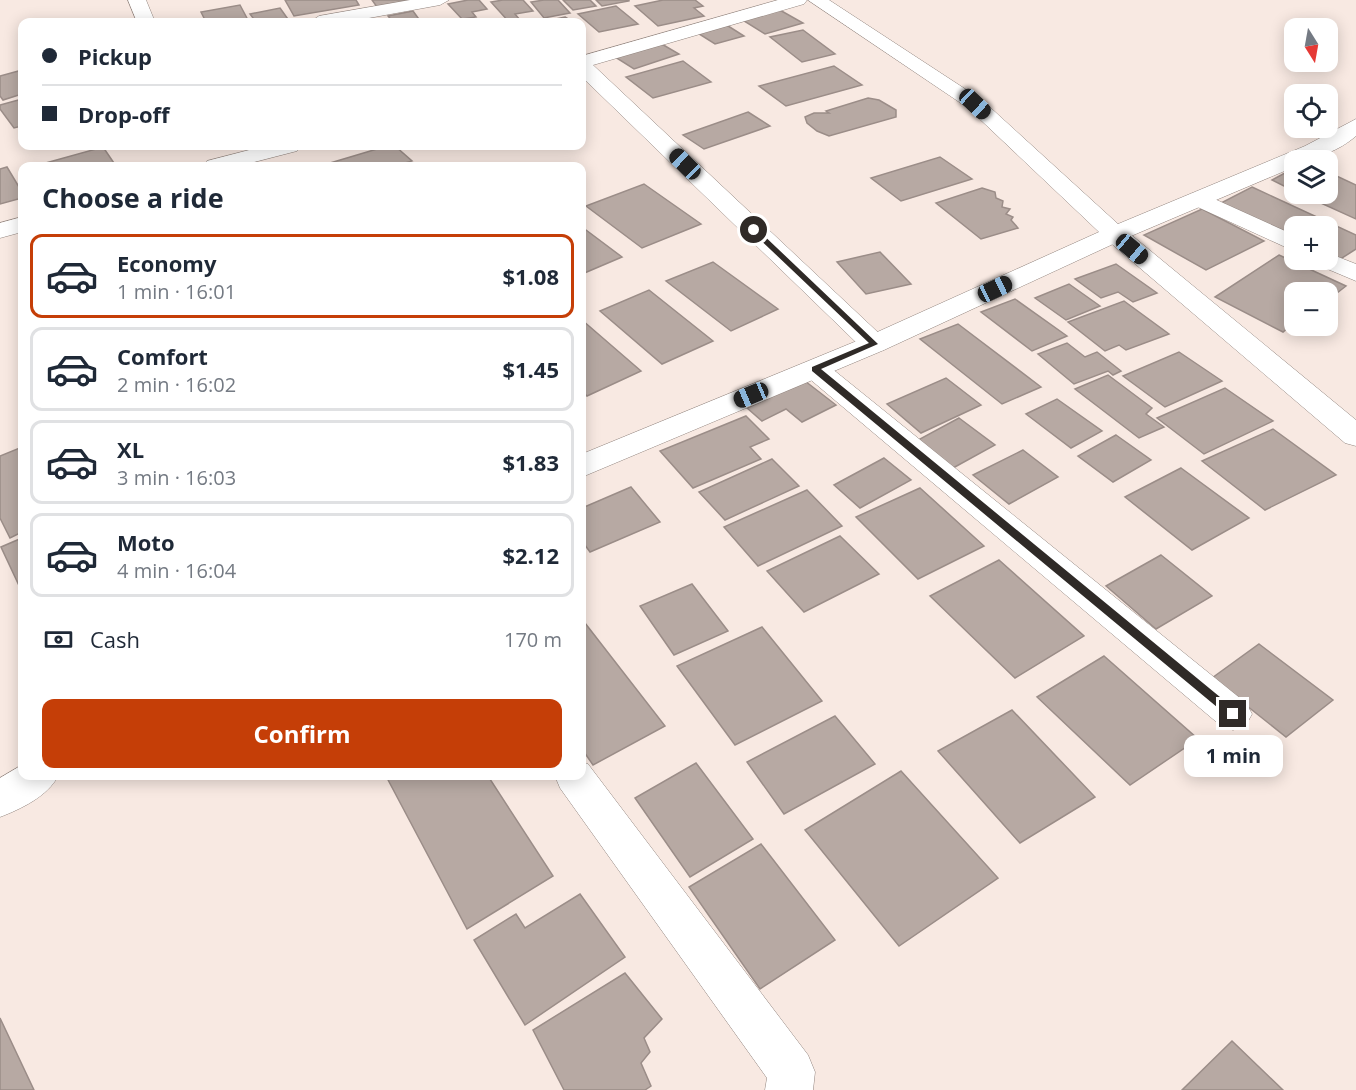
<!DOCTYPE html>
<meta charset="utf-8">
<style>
body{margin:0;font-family:"Open Sans",sans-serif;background:#f2f2f3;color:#1f2937;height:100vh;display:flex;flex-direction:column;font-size:22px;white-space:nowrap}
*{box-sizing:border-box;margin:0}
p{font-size:20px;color:#747a83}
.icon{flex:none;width:33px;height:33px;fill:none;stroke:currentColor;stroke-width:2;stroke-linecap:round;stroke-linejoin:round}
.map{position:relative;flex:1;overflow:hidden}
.drawer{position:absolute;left:18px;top:162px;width:568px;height:618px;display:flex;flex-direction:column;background:#fff;border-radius:12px;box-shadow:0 3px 15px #0003}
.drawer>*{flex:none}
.banner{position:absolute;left:18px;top:18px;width:568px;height:132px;border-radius:12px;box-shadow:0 3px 15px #0003;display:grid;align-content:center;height:132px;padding:0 24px;background:#fff}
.needle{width:39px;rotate:169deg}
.tools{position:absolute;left:1284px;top:18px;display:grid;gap:12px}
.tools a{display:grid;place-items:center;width:54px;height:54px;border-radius:12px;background:#fff;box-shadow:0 3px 15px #0003;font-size:30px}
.end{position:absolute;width:27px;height:27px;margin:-14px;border:8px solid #2f2a27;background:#fff;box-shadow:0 0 0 3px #fff}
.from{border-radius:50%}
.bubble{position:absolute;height:42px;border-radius:12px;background:#fff;box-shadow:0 3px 15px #0003;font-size:20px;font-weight:700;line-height:42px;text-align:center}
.car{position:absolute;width:18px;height:36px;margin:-18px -9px;border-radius:8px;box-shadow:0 0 4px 2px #0007;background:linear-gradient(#222 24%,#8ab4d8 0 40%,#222 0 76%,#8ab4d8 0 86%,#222 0)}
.banner b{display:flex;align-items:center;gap:21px;height:57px;font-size:22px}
.banner b+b{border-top:2px solid #e0e1e3}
.banner i{width:15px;height:15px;background:#1f2937}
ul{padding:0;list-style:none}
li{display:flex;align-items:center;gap:18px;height:84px;margin:0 12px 9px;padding:0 12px;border:3px solid #e0e1e3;border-radius:12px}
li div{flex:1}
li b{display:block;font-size:22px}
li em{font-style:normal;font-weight:700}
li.active{border-color:#c53e07}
li>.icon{width:54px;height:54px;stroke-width:1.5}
h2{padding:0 24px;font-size:27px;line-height:72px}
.pay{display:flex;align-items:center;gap:15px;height:66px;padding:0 24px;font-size:22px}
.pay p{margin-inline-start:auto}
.primary-button{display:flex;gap:12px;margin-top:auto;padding:12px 24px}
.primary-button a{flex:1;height:69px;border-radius:12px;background:#c53e07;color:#fff;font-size:24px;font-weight:700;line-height:69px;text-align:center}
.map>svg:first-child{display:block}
</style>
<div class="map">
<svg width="1356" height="1090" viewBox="0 0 1356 1090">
<rect width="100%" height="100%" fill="#f8e9e2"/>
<g fill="#b7a9a3" stroke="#9b8d88" stroke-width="1.5">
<path d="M285,0H356L359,5L294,16Z"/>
<path d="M372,0H416L377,7Z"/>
<path d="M468,0H479L487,9L472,12L476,17L462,19L448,4Z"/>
<path d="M503,0H523L533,11L515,14L520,20L509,22L491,2Z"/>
<path d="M544,0H558L570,13L544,18L531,2Z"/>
<path d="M563,0H590L596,6L573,10Z"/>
<path d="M596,0H629V1L602,6Z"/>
<path d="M663,0H695L703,6L694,8L704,16L658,26L635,6Z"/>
<path d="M240,5L249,22H206L201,12Z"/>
<path d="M616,6L638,24L599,32L578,14Z"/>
<path d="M280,8L290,22H256L250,14Z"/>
<path d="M778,9L803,23L765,34L741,19Z"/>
<path d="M413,11L421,22H393L388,16Z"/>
<path d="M565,17L573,22H541Z"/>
<path d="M725,24L744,36L715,44L696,32Z"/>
<path d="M803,30L835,54L802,62L770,37Z"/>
<path d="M660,43L679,54L634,69L615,57Z"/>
<path d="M683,61L711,82L653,98L626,77Z"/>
<path d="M834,66L862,85L786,106L759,86Z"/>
<path d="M22,70V94L3,100L0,96V76Z"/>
<path d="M868,98L879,100L896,110V117L829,136L817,131L807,123L805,117L814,113H829L826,111Z"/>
<path d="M22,99V126L14,128L0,109V105Z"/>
<path d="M748,112L770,126L704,149L683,135Z"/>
<path d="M387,146H395L412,161L395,166H320Z"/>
<path d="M103,147L116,166H43L42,164Z"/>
<path d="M940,157L972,179L901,201L871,178Z"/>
<path d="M7,167L22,192V198L0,204V169Z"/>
<path d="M1294,168V191L1272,180Z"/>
<path d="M1328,172L1356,185V219L1301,194H1328Z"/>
<path d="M644,184L701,224L642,248L586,206Z"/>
<path d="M1252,187L1356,235V249L1339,260L1328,254V226H1294V238L1221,203Z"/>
<path d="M982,188L995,192L996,198L1003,201L1002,207L1010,209L1006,214L1013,217L1011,220L1018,228L981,239L936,203Z"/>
<path d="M1202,209L1264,241L1206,270L1144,235Z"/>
<path d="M582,227L622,257L582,274Z"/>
<path d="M880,252L911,284L866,294L837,262Z"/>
<path d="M1279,255L1346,286L1328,300V292H1294V323L1283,332L1215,297Z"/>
<path d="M713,262L778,309L731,331L666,281Z"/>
<path d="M1116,264L1157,293L1133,302L1118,292L1101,298L1075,279Z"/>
<path d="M1069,284L1100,306L1066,320L1035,298Z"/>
<path d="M649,290L713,341L662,364L600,311Z"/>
<path d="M1015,299L1067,336L1032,351L981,312Z"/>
<path d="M1124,301L1169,334L1126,350L1119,345L1105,351L1068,322Z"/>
<path d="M582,320L641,371L587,396L582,391Z"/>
<path d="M958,324L1041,387L1002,404L920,339Z"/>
<path d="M1067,343L1085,357L1097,352L1121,371L1113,375L1108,371L1074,384L1038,354Z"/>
<path d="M1179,352L1222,381L1165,407L1123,376Z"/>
<path d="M1108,375L1152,408L1146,414L1164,427L1139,438L1075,389Z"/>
<path d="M946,378L981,405L921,433L887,404Z"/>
<path d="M805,381L836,405L802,422L786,409L762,421L747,408Z"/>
<path d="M1225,388L1273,421L1204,454L1157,418Z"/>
<path d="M1057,399L1102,431L1071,448L1026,414Z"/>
<path d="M746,416L769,439L750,447L761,459L693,488L660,451Z"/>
<path d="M959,418L995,445L953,468L918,440Z"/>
<path d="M1273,429L1336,475L1265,510L1202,461Z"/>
<path d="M1116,435L1151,460L1113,482L1078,456Z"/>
<path d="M22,447V532L10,538L0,518V456Z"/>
<path d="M1023,450L1058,477L1009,504L973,475Z"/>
<path d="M884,458L911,480L860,508L834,485Z"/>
<path d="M772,459L799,486L725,520L699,492Z"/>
<path d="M1181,468L1249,518L1192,550L1125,497Z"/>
<path d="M631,487L660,522L590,552L582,541V508Z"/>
<path d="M920,488L984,546L918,579L856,517Z"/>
<path d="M807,490L842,526L758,566L724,527Z"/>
<path d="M840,536L879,574L804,612L767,571Z"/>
<path d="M22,538V592L1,547Z"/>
<path d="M1161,555L1212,596L1156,629L1106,586Z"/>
<path d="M999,560L1084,636L1015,678L930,596Z"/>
<path d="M692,584L728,631L674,655L640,606Z"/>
<path d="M585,623L665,726L593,765L582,749V625Z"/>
<path d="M762,627L822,701L735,745L677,666Z"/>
<path d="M1259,644L1333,700L1286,737L1212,678Z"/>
<path d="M1104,656L1198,739L1130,785L1037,697Z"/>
<path d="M1012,710L1095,797L1020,843L938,751Z"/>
<path d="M835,716L875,764L784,814L747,762Z"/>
<path d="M696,763L753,839L690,877L635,798Z"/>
<path d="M901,771L998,878L899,946L805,830Z"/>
<path d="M386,776H488L553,876L467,929Z"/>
<path d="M761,844L835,940L760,989L689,887Z"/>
<path d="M580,894L625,957L525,1025L474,940L516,914L525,928Z"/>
<path d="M625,973L662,1019L644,1038L650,1052L641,1063L651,1086L645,1090H564L533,1030Z"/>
<path d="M0,1018L34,1090H0Z"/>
<path d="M1232,1041L1283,1090H1182Z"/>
</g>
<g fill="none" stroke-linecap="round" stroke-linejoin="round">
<defs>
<g id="minor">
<path d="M128,0H146L155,22H137Z"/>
<path d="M410,0H449L440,5L347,22H310L319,16Z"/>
<path d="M778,0H807L804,4L593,65L884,338L888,344L884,350L874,352L864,350L582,77V56Z"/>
<path d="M265,146H300L297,151L239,166H204L207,161Z"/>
<path d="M1199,192L1294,235V251L1191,204L1187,199L1191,194Z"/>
<path d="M22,217V232L0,238V223Z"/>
<path d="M1115,227L1124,229L1356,420V446L1345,443L1106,239L1103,234L1106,229Z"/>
<path d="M1328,253L1356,264V281L1318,265L1315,260H1328Z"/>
<path d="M815,360L825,363L1246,703L1252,714L1246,725L1233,730L1220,725L805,375L801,369L805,363Z"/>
<path d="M582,762L588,764L808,1055L815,1072L813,1090H765L767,1078L560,788L555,776H582Z"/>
</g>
<g id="tertiary">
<path d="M808,0H829L982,100L1118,224L1305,146L1356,119V136C1340,150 1316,160 1294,160V167L1124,239L884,350L582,477V454L864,338L1099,232L968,108Z"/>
<path d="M22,765V776H58C48,796 21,809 0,817V778Z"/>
</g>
</defs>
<use href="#minor" stroke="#91847e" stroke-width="1"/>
<use href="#tertiary" stroke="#91847e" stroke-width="1"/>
<use href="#minor" fill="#fff" fill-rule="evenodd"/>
<use href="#tertiary" fill="#fff" fill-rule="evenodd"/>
</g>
<path fill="#2f2a27" d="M751,228H756L878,344L821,369L1237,711V717H1229L812,371V367L869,343L751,231Z"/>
</svg>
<div class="tools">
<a><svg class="needle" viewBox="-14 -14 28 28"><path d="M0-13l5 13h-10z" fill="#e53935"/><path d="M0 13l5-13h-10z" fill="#747a83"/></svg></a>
<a><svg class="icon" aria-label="locate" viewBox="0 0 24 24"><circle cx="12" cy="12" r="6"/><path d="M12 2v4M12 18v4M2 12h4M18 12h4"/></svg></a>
<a><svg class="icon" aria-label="layers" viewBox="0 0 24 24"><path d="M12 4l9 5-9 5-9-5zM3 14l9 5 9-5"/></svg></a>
<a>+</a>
<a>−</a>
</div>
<i class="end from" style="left:754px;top:230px"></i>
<i class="end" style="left:1233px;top:714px"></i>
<div class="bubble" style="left:1184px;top:735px;width:99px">1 min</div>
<i class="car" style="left:975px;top:104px;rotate:133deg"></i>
<i class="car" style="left:685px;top:164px;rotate:314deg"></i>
<i class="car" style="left:1132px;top:249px;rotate:130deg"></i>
<i class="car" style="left:995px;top:289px;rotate:65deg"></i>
<i class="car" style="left:751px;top:395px;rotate:247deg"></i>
<div class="banner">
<b><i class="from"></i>Pickup</b>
<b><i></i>Drop-off</b>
</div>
<section class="drawer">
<h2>Choose a ride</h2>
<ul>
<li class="active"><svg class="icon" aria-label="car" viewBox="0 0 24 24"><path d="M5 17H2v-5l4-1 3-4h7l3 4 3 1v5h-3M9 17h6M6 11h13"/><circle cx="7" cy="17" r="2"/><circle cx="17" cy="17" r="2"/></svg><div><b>Economy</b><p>1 min · 16:01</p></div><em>$1.08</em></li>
<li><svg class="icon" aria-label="car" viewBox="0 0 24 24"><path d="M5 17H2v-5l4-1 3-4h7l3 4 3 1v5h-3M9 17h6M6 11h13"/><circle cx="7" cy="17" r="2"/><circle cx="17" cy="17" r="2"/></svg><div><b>Comfort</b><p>2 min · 16:02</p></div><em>$1.45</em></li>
<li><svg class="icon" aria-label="car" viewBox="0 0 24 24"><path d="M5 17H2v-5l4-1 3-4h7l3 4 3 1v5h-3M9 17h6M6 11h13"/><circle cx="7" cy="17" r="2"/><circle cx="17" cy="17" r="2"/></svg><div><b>XL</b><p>3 min · 16:03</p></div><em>$1.83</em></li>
<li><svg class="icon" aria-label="car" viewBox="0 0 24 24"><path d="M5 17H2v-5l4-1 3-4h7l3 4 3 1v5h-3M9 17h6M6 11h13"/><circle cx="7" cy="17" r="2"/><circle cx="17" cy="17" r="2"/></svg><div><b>Moto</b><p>4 min · 16:04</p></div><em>$2.12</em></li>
</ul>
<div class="pay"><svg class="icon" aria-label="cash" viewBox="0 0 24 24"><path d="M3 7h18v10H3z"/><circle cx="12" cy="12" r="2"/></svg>Cash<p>170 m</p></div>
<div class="primary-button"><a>Confirm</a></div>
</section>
</div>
